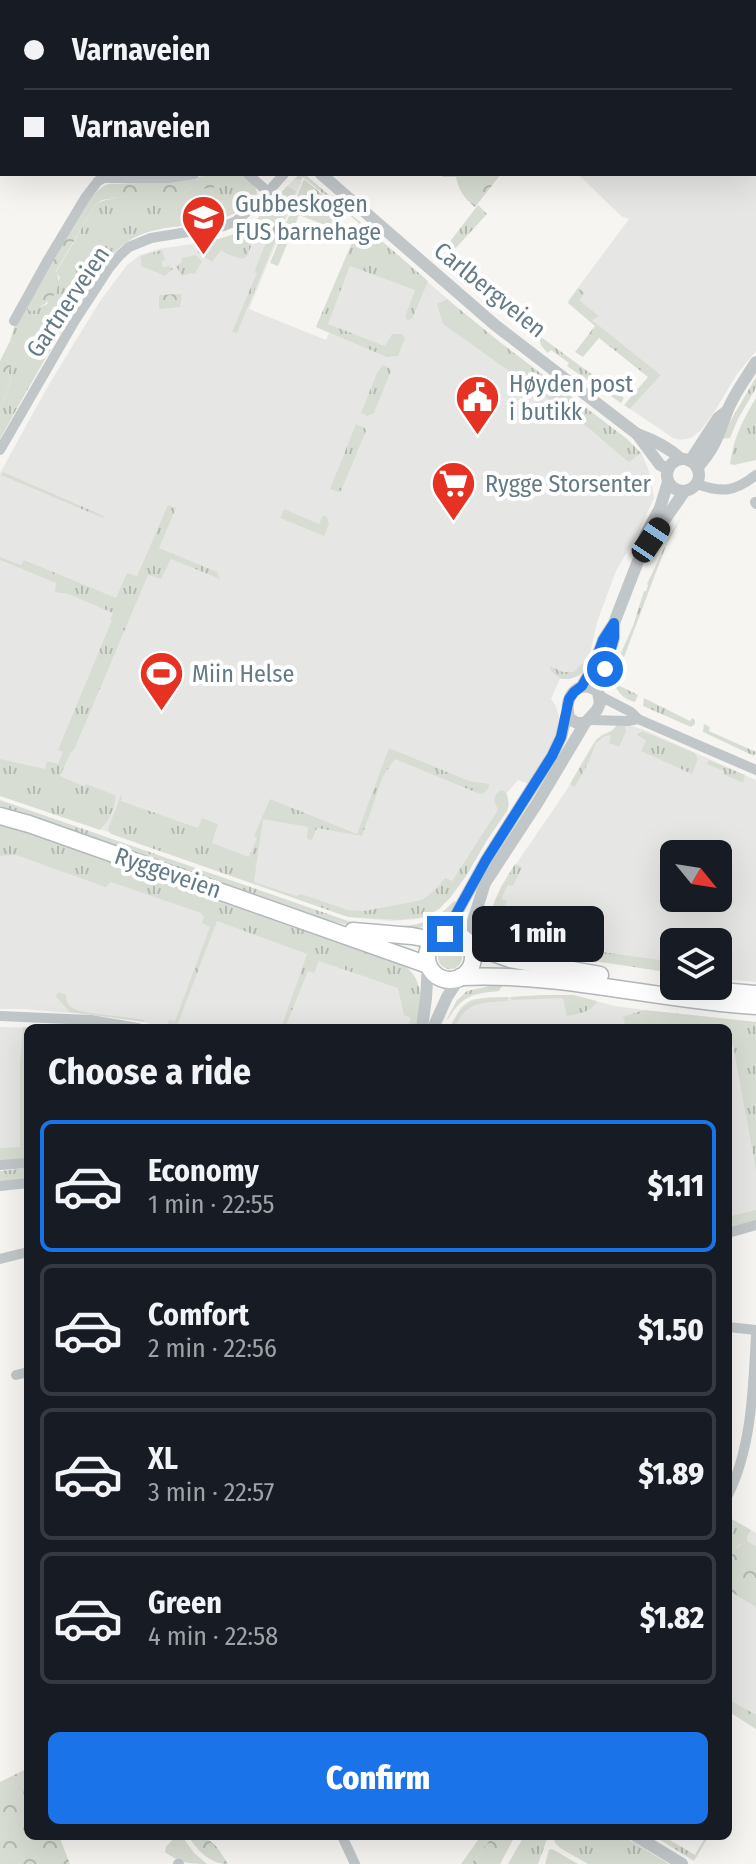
<!DOCTYPE html>
<meta charset="utf-8">
<style>
body{margin:0;font-family:"Fira Sans Condensed",sans-serif;background:#20242c;color:#f1f3f6;height:100vh;display:flex;flex-direction:column;font-size:30px;white-space:nowrap}
*{box-sizing:border-box;margin:0}
p{font-size:26px;color:#9ea1a6}
.icon{flex:none;width:44px;height:44px;fill:none;stroke:currentColor;stroke-width:2;stroke-linecap:round;stroke-linejoin:round}
.map{position:relative;flex:1;overflow:hidden}
.drawer{position:absolute;left:24px;top:1024px;width:708px;height:816px;display:flex;flex-direction:column;background:#171b24;border-radius:12px;box-shadow:0 8px 32px #0002}
.drawer>*{flex:none}
.hud{position:absolute;left:0px;top:0px;width:756px;height:176px;box-shadow:0 8px 32px #0002;display:grid;align-content:center;height:176px;padding:0 24px;background:#171b24}
.needle{width:52px;rotate:120deg}
.tools{position:absolute;left:660px;top:840px;display:grid;gap:16px}
.tools a{display:grid;place-items:center;width:72px;height:72px;border-radius:12px;background:#171b24;box-shadow:0 8px 32px #0002;font-size:40px}
.end{position:absolute;width:36px;height:36px;margin:-18px;border:10px solid #1a73e8;background:#fff;box-shadow:0 0 0 4px #fff}
.from{border-radius:50%}
.bubble{position:absolute;height:56px;border-radius:12px;background:#171b24;box-shadow:0 8px 32px #0002;font-size:26px;font-weight:800;line-height:56px;text-align:center}
.car{position:absolute;width:24px;height:48px;margin:-24px -12px;border-radius:10px;box-shadow:0 0 6px 2px #0007;background:linear-gradient(#222 24%,#8ab4d8 0 40%,#222 0 76%,#8ab4d8 0 86%,#222 0)}
.hud b{display:flex;align-items:center;gap:28px;height:76px;font-size:30px}
.hud b+b{border-top:2px solid #363941}
.hud i{width:20px;height:20px;background:#f1f3f6}
ul{padding:0;list-style:none}
li{display:flex;align-items:center;gap:24px;height:132px;margin:0 16px 12px;padding:0 8px;border:4px solid #363941;border-radius:12px}
li div{flex:1}
li b{display:block;font-size:30px}
li em{font-style:normal;font-weight:800}
li.selected{border-color:#1a73e8}
li>.icon{width:72px;height:72px;stroke-width:1.5}
h2{padding:0 24px;font-size:36px;line-height:96px}
.cta{display:flex;gap:16px;margin-top:auto;padding:16px 24px}
.cta a{flex:1;height:92px;border-radius:12px;background:#1a73e8;color:#fff;font-size:32px;font-weight:800;line-height:92px;text-align:center}
.map>svg:first-child{display:block}
</style>
<div class="map">
<svg width="756" height="1864" viewBox="0 0 756 1864">
<defs>
<pattern id="grass-tufts" width="24" height="20" patternUnits="userSpaceOnUse" patternTransform="scale(2)"><rect width="24" height="20" fill="#d8ddd3"/><path d="M3 7l-1-3M5 7V3M7 7l1-3M15 17l-1-3M17 17v-4M19 17l1-3" fill="none" stroke="#b3b8b1"/></pattern>
<pattern id="forest-crowns" width="20" height="18" patternUnits="userSpaceOnUse" patternTransform="scale(2)"><rect width="20" height="18" fill="#d8ddd3"/><path d="M2 6a3 3 0 1 1 6 0M12 15a3 3 0 1 1 6 0" fill="none" stroke="#b3b8b1"/></pattern>
</defs>
<rect width="100%" height="100%" fill="#f6f5f2"/>
<g fill="#e6e7e5" fill-rule="evenodd">
<path d="M491,0H756V351L737,374L713,414L700,431L691,438L680,440L673,438L630,409L661,375L568,301L629,219L621,216L578,174H754V2H493Z"/>
<path d="M294,179H300L302,181L249,309L326,340L329,333L316,327L360,224L478,325L627,439L641,453L645,461L649,471L654,498L638,533L616,571L597,622L590,654L586,663L589,666L579,676L568,679H560L551,699L556,706L559,717L558,729L534,781L527,783L518,780L507,793L509,806L507,811L487,840L466,876L439,909L431,914L418,919L390,921L348,917L26,803L0,796V473L48,386L100,301L127,265L140,255L158,249L212,241L236,234L252,224L262,214Z"/>
<path d="M625,724L642,729L756,780V982L718,979V942H674V973L520,949L501,940L491,926L489,917L501,886L566,791L591,747L596,740L601,735L611,731L617,725ZM674,854H718V898H674Z"/>
<path d="M0,825L383,957L406,967L414,975L420,995L416,1028H163L144,1022L107,1016L23,1009H0Z"/>
<path d="M544,995H573L615,1006L644,1010L756,1022V1221L728,1228V1028H450L461,1007L467,1002L474,999Z"/>
<path d="M0,1027L40,1028H28V1159L0,1161Z"/>
<path d="M728,1517L756,1533V1729L728,1711Z"/>
</g>
<g fill="url(#grass-tufts)">
<path d="M240,175C248,176 257,187 257,194C224,237 174,216 132,239C106,254 93,281 78,305C50,349 25,394 0,439V409L11,381L8,373L17,344L10,341L16,321L24,307L28,308L30,312L47,304L60,278L56,272L96,204C109,195 164,194 182,194L192,188L222,186Z"/>
<path d="M299,175L307,176L428,281L412,319L408,320L405,317L415,290L350,266L328,324L385,346L392,334H402L405,338L398,356L387,357L316,327L360,224L303,177L301,180L294,179Z"/>
<path d="M304,179L343,212L335,229L299,215L278,266L270,263Z"/>
<path d="M287,186L296,191L237,333L232,332L257,273L255,272L256,267L270,233L258,229L247,256L242,259L227,254L221,250L212,262L198,253L197,243C247,236 255,222 287,186Z"/>
<path d="M478,205L487,214L454,250L448,244Z"/>
<path d="M162,250L165,260L161,262L163,267L169,266L173,269L165,276L141,266V256Z"/>
<path d="M196,255L202,261L195,274L190,273L182,276L176,266L182,262L181,258Z"/>
<path d="M578,288L585,293L579,300L599,316L592,320L661,375L630,409L624,405L648,377L599,338L583,357L575,352L595,326L568,303Z"/>
<path d="M447,299L502,344L627,439L641,453L629,462C615,452 604,440 590,429L443,324L437,304Z"/>
<path d="M541,337L624,398L621,403L567,366L569,363L551,350L548,353C543,348 538,344 541,337Z"/>
<path d="M383,365L389,368L391,371L374,413L367,416L361,413L377,373Z"/>
<path d="M756,377V388L738,419L730,438L722,439L731,420Z"/>
<path d="M756,398V460L734,465L730,464C733,439 743,419 756,398Z"/>
<path d="M356,424L365,428L366,431L341,491L338,492L330,489Z"/>
<path d="M3,472L104,516L103,518L1,475Z"/>
<path d="M168,505L176,508L159,548L217,572L220,579L171,559L161,579L148,575L74,750L71,752L60,776L85,787L86,784L115,795C117,806 108,822 100,830L0,796V759L45,769L47,761L58,764L63,752L58,750L112,620L110,619L113,613L68,594L55,592L56,583L0,560V557L21,565L24,560L116,598L127,573L137,576Z"/>
<path d="M284,509L319,524L323,515L327,517L329,524L324,536L280,518Z"/>
<path d="M682,516L667,543L618,673L616,684L638,695L635,702C625,700 618,693 614,684L620,655L633,626L644,591H646L648,585L647,584L671,533Z"/>
<path d="M582,663L589,666C578,679 561,686 550,669V666L563,672H574Z"/>
<path d="M644,698L690,721L692,718L695,720V724L691,727L643,706Z"/>
<path d="M625,724L626,732L619,747L609,743L611,735L605,736L596,743L589,761L575,787L570,784L596,740C603,734 612,733 617,725Z"/>
<path d="M704,724L710,727L709,731L756,752V754L754,756L703,732Z"/>
<path d="M642,731L695,753L698,759L692,774L641,751L646,740L637,735Z"/>
<path d="M389,748L469,781L489,784C489,790 485,793 480,794L395,759L383,776L362,836L317,828L312,840L307,839L308,827L263,819L254,882L297,896L301,894L348,910L364,911L422,900L435,890L445,878L452,881L498,810L494,800L496,794L501,790L504,791C509,796 509,805 507,811L487,840L466,876L450,898L439,909L424,917L400,920L348,917L111,834L108,829L121,795L122,796L121,801L198,828L202,818L218,824L212,843L249,857L257,838L254,836L270,799L357,834Z"/>
<path d="M709,760L745,775L743,783L723,774L724,771L707,764Z"/>
<path d="M0,800L348,921C373,926 411,931 433,918C441,914 448,907 454,901L457,902C452,909 448,916 440,920C409,940 346,926 312,916L0,806Z"/>
<path d="M0,825L37,835L383,957C391,960 400,963 407,968C424,981 423,1010 416,1028H407L411,1018L404,1015L398,988L319,961L314,973L308,971L285,1028H281L307,954L217,921L177,1026L178,1028H169L167,1025L169,1020L175,1021L210,927L202,923L204,917L201,913L111,882L105,887L16,855L0,856Z"/>
<path d="M515,864L522,867L513,886L508,885L502,897L503,900L507,901L501,913L505,916L501,926L506,927L505,931L525,941L674,962V973L533,952C468,939 491,904 515,864Z"/>
<circle cx="450" cy="957" r="12"/>
<path d="M499,984H503L499,991C472,994 463,995 448,1019H447L457,1000L467,991Z"/>
<path d="M59,992L66,995C67,1001 66,1002 71,1007C81,1015 128,1016 144,1020V1022L70,1012L55,996Z"/>
<path d="M544,995H573L597,1001C592,1012 578,1014 567,1016L563,998L511,1000V997Z"/>
<path d="M508,997V1001C481,1003 467,1001 454,1028H450C464,996 476,998 508,997Z"/>
<path d="M644,1010L756,1022V1170L733,1045L728,1046V1028H621V1026L625,1023L623,1017Z"/>
<path d="M23,1027L40,1028H28V1032H25L24,1062L28,1159L0,1161V1148L20,1147V1062Z"/>
<path d="M28,1168V1180L0,1183V1171Z"/>
<path d="M756,1210V1221L728,1228V1219L734,1215Z"/>
<path d="M728,1517L751,1530L747,1537L748,1543L738,1545L728,1563Z"/>
<path d="M728,1699L756,1715V1729L728,1711Z"/>
<path d="M171,1836H182L194,1853L207,1864C189,1864 180,1863 165,1852L166,1847L173,1839Z"/>
<path d="M481,1836H493L471,1864H461Z"/>
<path d="M524,1836H548L538,1864H508Z"/>
<path d="M553,1836H623L669,1864H588L560,1848L555,1843Z"/>
<path d="M654,1836H663L695,1855L706,1836H709L694,1861Z"/>
<path d="M551,1849L554,1850L578,1864H545L549,1850Z"/>
</g>
<g fill="url(#forest-crowns)">
<path d="M306,0H491L493,2H304Z"/>
<path d="M216,174H244L223,186L201,189L192,188L182,194L116,198L102,200L96,204L56,271C66,290 46,306 30,312L28,308H26C40,283 84,191 108,184L166,182Z"/>
<path d="M439,174H501L475,207C464,198 459,191 456,177H443Z"/>
<path d="M182,294L180,307L159,309V295Z"/>
<path d="M10,341L18,344L8,373L11,381L0,409V361Z"/>
<path d="M748,1542L756,1546V1607L728,1590C728,1571 727,1547 748,1542Z"/>
<path d="M28,1768V1836H59L70,1864H0V1782Z"/>
<path d="M188,1836C212,1836 216,1845 228,1864C210,1864 198,1851 188,1836Z"/>
<path d="M493,1836H515L500,1864H471Z"/>
</g>
<g fill="none" stroke-linecap="round" stroke-linejoin="round">
<defs>
<g id="primary">
<path d="M0,816L29,824L428,965"/>
<path d="M353,931L412,936L433,940"/>
<circle cx="450" cy="957" r="23"/>
<path d="M469,944L510,959L600,975"/>
<path d="M460,977C560,972 657,1000 756,1006"/>
<path d="M698,989L756,994"/>
</g>
</defs>
<use href="#primary" stroke="#b2b8bb" stroke-width="19"/>
<g stroke="#c1c6c8" stroke-width="10">
<path d="M89,2L90,0"/>
<path d="M295,2L297,0"/>
<path d="M0,136L2,133"/>
<path d="M248,174L268,192"/>
<path d="M14,321L49,258L85,198L98,181L104,178H167L194,174"/>
<path d="M0,450L74,322L109,268L120,255L129,247L151,238L224,226L236,221L259,202L284,174"/>
<path d="M697,484C722,493 735,492 756,475"/>
<path d="M755,502L756,504"/>
<path d="M600,696L631,712L638,719L756,770"/>
<path d="M589,720L628,721L638,719"/>
<path d="M0,1016L91,1020L138,1028"/>
<path d="M0,1165L28,1163"/>
<path d="M0,1186L28,1183"/>
<path d="M728,1233L756,1225"/>
<path d="M0,1259L28,1252"/>
<path d="M728,1327L756,1330"/>
<path d="M16,1375L28,1372"/>
<path d="M728,1495C752,1447 753,1388 756,1336"/>
<path d="M342,1836L355,1864"/>
<path d="M178,1864H179"/>
</g>
<g stroke="#c1c6c8" stroke-width="12">
<path d="M129,0L132,2"/>
<path d="M321,174L495,325L637,434C654,440 668,447 681,459"/>
<path d="M637,434L660,465L668,469"/>
<circle cx="683" cy="475" r="16"/>
<path d="M690,461L718,418L727,411"/>
<path d="M697,468C715,448 718,436 727,412C733,395 746,378 756,362"/>
<path d="M652,538L684,492"/>
<path d="M582,686L594,665L603,640L614,623L640,556L645,536L660,508L668,482"/>
<path d="M598,692L614,638V627"/>
<path d="M445,934L486,860L552,756L561,737L567,713"/>
<path d="M467,940L485,883L538,802L585,723L597,710L600,703L598,692C579,676 561,699 570,719L577,723H585"/>
<path d="M422,1028L426,998L428,965"/>
<path d="M433,1028L447,997L460,977"/>
<path d="M636,1836L682,1864"/>
</g>
<use href="#primary" stroke="#fff" stroke-width="16"/>
</g>
<g fill="none" stroke-linecap="round" stroke-linejoin="round">
<path stroke="#1a73e8" stroke-width="10" d="M445,934L486,860L552,756L561,737L569,699L574,692L582,686L594,665L603,640L614,623V638L605,669"/>
</g>
<defs>
<symbol id="school-pin" viewBox="-11 -11 22 30"><path d="M0 17L-7.5 6A9.5 9.5 0 1 1 7.5 6Z" fill="#e63222" stroke="#fff"/><path d="M0-5L7-2L0 1L-7-2ZM-4 1L0 2.5L4 1V4Q0 6-4 4Z" fill="#fff"/></symbol>
<symbol id="civic-pin" viewBox="-11 -11 22 30"><path d="M0 17L-7.5 6A9.5 9.5 0 1 1 7.5 6Z" fill="#e63222" stroke="#fff"/><path d="M-.6-6.5H3V-4.5H.6V-3L4-1V1h2V6H-6V1h2V-1L-.6-3ZM-1.2 2.5V6h2.4V2.5Z" fill="#fff"/></symbol>
<symbol id="supermarket-pin" viewBox="-11 -11 22 30"><path d="M0 17L-7.5 6A9.5 9.5 0 1 1 7.5 6Z" fill="#e63222" stroke="#fff"/><path d="M-6-5.5h2.5l.6 2H6L4.5 2H-2.5L-4.4-4H-6ZM-1.5 3.2a1.3 1.3 0 1 0 .1 0ZM3 3.2a1.3 1.3 0 1 0 .1 0Z" fill="#fff"/></symbol>
<symbol id="stadium-pin" viewBox="-11 -11 22 30"><path d="M0 17L-7.5 6A9.5 9.5 0 1 1 7.5 6Z" fill="#e63222" stroke="#fff"/><path d="M0-5a6.5 5 0 1 0 0 10a6.5 5 0 1 0 0-10ZM-3.5-1.8h7v3.6h-7Z" fill="#fff"/></symbol>
</defs>
<g fill-rule="evenodd">
<use href="#school-pin" x="178" y="192" width="51" height="69"/>
<use href="#civic-pin" x="452" y="372" width="51" height="69"/>
<use href="#supermarket-pin" x="428" y="458" width="51" height="69"/>
<use href="#stadium-pin" x="136" y="648" width="51" height="69"/>
</g>
<g text-anchor="middle" stroke-width="8" stroke-linejoin="round" paint-order="stroke">
<g font-size="24" fill="#647a84" stroke="#fff" text-anchor="start">
<text x="235" y="212">Gubbeskogen<tspan x="235" dy="28">FUS barnehage</tspan></text>
<text x="509" y="392">Høyden post<tspan x="509" dy="28">i butikk</tspan></text>
<text x="485" y="492">Rygge Storsenter</text>
<text x="192" y="682">Miin Helse</text>
</g>
<g font-size="24" fill="#647a84" stroke="#fff">
<text transform="translate(490 290) rotate(39)" y="8">Carlbergveien</text>
<text transform="translate(68 302) rotate(-56)" y="8">Gartnerveien</text>
<text transform="translate(168 873) rotate(19)" y="8">Ryggeveien</text>
</g>
</g>
</svg>
<div class="tools">
<a><svg class="needle" viewBox="-14 -14 28 28"><path d="M0-13l5 13h-10z" fill="#e53935"/><path d="M0 13l5-13h-10z" fill="#9ea1a6"/></svg></a>
<a><svg class="icon" aria-label="layers" viewBox="0 0 24 24"><path d="M12 4l9 5-9 5-9-5zM3 14l9 5 9-5"/></svg></a>
</div>
<i class="end from" style="left:605px;top:669px"></i>
<i class="end" style="left:445px;top:934px"></i>
<div class="bubble" style="left:472px;top:906px;width:132px">1 min</div>
<i class="car" style="left:651px;top:540px;rotate:34deg"></i>
<div class="hud">
<b><i class="from"></i>Varnaveien</b>
<b><i></i>Varnaveien</b>
</div>
<section class="drawer">
<h2>Choose a ride</h2>
<ul>
<li class="selected"><svg class="icon" aria-label="car" viewBox="0 0 24 24"><path d="M5 17H2v-5l4-1 3-4h7l3 4 3 1v5h-3M9 17h6M6 11h13"/><circle cx="7" cy="17" r="2"/><circle cx="17" cy="17" r="2"/></svg><div><b>Economy</b><p>1 min · 22:55</p></div><em>$1.11</em></li>
<li><svg class="icon" aria-label="car" viewBox="0 0 24 24"><path d="M5 17H2v-5l4-1 3-4h7l3 4 3 1v5h-3M9 17h6M6 11h13"/><circle cx="7" cy="17" r="2"/><circle cx="17" cy="17" r="2"/></svg><div><b>Comfort</b><p>2 min · 22:56</p></div><em>$1.50</em></li>
<li><svg class="icon" aria-label="car" viewBox="0 0 24 24"><path d="M5 17H2v-5l4-1 3-4h7l3 4 3 1v5h-3M9 17h6M6 11h13"/><circle cx="7" cy="17" r="2"/><circle cx="17" cy="17" r="2"/></svg><div><b>XL</b><p>3 min · 22:57</p></div><em>$1.89</em></li>
<li><svg class="icon" aria-label="car" viewBox="0 0 24 24"><path d="M5 17H2v-5l4-1 3-4h7l3 4 3 1v5h-3M9 17h6M6 11h13"/><circle cx="7" cy="17" r="2"/><circle cx="17" cy="17" r="2"/></svg><div><b>Green</b><p>4 min · 22:58</p></div><em>$1.82</em></li>
</ul>
<div class="cta"><a>Confirm</a></div>
</section>
</div>
